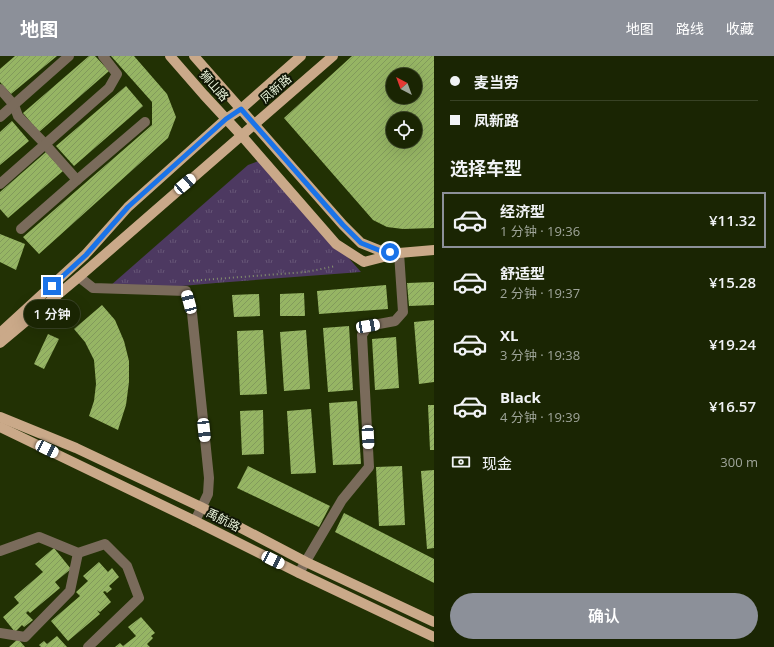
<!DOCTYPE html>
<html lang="zh">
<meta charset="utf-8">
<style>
body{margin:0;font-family:"Open Sans","Noto Sans SC",sans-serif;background:#232d0d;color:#f1f3f6;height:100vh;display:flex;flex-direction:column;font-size:15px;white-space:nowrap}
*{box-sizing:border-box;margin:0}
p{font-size:13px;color:#9fa59a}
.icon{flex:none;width:22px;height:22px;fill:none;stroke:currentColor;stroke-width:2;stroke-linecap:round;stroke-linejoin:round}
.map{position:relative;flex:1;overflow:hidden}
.drawer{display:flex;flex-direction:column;background:#1a2503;width:340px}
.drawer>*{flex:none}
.guide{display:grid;align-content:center;height:88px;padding:0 16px;background:#1a2503}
.needle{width:26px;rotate:319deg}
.buttons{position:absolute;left:386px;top:12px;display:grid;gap:8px}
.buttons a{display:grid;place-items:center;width:36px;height:36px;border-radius:50%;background:#1a2503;box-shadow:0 4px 16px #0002,0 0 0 1px #384225;font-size:20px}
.end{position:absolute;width:18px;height:18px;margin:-9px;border:5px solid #1a73e8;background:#fff;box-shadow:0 0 0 2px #fff}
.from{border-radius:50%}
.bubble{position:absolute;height:28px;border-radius:14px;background:#1a2503;box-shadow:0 4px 16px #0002,0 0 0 1px #384225;font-size:13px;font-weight:600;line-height:28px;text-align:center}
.car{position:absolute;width:12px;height:24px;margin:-12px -6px;border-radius:5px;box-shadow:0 0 3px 1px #0007;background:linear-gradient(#fff 24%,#345 0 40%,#fff 0 76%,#345 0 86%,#fff 0)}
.guide b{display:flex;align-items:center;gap:14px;height:38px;font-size:15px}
.guide b+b{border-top:1px solid #384225}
.guide i{width:10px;height:10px;background:#f1f3f6}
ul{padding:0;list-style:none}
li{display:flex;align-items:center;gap:12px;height:56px;margin:0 8px 6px;padding:0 8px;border:2px solid transparent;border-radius:0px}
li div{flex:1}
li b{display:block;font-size:15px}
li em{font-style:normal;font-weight:600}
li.on{border-color:#8c9099}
li>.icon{width:36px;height:36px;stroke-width:1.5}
h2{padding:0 16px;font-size:18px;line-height:48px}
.pay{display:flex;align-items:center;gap:10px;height:44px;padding:0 16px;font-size:15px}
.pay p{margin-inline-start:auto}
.cta{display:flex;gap:8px;margin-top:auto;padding:8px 16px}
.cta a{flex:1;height:46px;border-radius:24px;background:#8c9099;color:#fff;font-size:16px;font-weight:600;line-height:46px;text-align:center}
header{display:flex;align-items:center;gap:24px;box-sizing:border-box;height:56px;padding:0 20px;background:#8c9099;color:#fff}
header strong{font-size:19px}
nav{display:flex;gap:22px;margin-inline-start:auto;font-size:14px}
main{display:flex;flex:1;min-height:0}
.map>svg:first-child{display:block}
</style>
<header>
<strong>地图</strong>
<nav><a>地图</a><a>路线</a><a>收藏</a></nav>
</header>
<main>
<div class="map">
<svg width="434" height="591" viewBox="0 0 434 591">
<defs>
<pattern id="park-tufts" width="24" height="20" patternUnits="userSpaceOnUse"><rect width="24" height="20" fill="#4d3961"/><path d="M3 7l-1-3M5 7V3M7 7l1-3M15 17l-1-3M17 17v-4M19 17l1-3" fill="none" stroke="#675677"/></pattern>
<pattern id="building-hatch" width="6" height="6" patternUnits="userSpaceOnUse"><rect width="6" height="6" fill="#96b564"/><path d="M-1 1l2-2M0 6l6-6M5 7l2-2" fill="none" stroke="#829a5c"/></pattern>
</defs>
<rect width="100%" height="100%" fill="#223104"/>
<path fill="url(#park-tufts)" d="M261,104L271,114L361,216L216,227L102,237L248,109Z"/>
<g fill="url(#building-hatch)" fill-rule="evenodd">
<path d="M15,0H57L11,38L0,26V13Z"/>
<path d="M89,0H95L109,15L39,76L23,57Z"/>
<path d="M111,0H134L167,38L176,61L168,82L39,198L23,181L152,69V46Z"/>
<path d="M352,0H434V172L403,173L387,171L373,164L284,62ZM393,19H415V41H393ZM393,63H415V85H393Z"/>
<path d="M126,30L143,50L74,110L56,90Z"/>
<path d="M12,65L29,85L0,109V76Z"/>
<path d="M46,96L63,115L8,162L0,153V136Z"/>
<path d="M0,178L25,188L16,214L0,206Z"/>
<path d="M434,226V249L409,250L407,227Z"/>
<path d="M386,229L388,253L319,258L317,235Z"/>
<path d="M304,237L305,260H280V238Z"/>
<path d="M259,238L260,260L234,261L232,239Z"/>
<path d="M102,249L115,264L124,285L129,305V326L126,349L118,374L89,360L94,345L96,328L94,304L85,286L74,273Z"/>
<path d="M434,264V326L419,328L414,266Z"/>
<path d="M349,270L353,334L328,336L323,272Z"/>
<path d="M263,274L267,338L240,339L237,275Z"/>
<path d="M306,274L310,333L284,335L280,276Z"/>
<path d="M48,278L59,283L44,313L34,308Z"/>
<path d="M396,281L399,332L375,334L372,283Z"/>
<path d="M357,345L361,408L333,409L329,347Z"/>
<path d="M428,349H434V394H430Z"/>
<path d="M311,353L316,417L291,418L287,355Z"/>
<path d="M263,354L264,398L242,399L240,355Z"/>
<path d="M248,410L330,450L319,471L237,432Z"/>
<path d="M402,410L405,469L379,470L376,411Z"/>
<path d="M434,414V492L427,493L421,415Z"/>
<path d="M344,457L434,503V527L335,476Z"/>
<path d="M54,492L71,513L55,526L60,532L30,557L28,555L26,557L33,564L24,571L22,569L15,576L3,561L19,547L14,541L43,516L35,508Z"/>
<path d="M99,506L108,516L112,512L119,521L109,530L112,533L107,537L105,535L103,536L111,546L100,556L97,554L100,558L68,585L51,565L80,540L76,536L88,525L83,520Z"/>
<path d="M141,561L155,577L151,580L153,582L147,588L150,591H115L120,587L123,590L136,580L128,571Z"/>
<path d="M57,580L67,591H41L39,589L44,585L47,588Z"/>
<path d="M18,583L25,591H9Z"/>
</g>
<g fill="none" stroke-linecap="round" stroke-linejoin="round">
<path stroke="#85916f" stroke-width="2" stroke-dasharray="1 3" stroke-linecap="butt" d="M189,225L306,216L336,210"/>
<g stroke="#7a6b5b" stroke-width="10">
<path d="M0,33L14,49L18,60L45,88L77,124L21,173"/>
<path d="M0,61L69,0"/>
<path d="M77,124L145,66"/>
<path d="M0,128L109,32L117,18L103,0"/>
<path d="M79,221L93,232L186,235L192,257L209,422L208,438L195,465"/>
<path d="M0,495L39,481L78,497L105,488L127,510L139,542L88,591"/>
<path d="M299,517L342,444L369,411L362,279L368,270L395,265L403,256L399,197"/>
<path d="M0,577L25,581L70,535L78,497"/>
</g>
<g stroke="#caa989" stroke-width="10">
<path d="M170,0L204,39L242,80L336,188L364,206L399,197L434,194"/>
<path d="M194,0L343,169L361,187L381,195L393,196"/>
<path d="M0,277L85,199L128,151L226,63L241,53L301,0"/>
<path d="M0,287L79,221L333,0"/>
<path d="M0,361L76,392L201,451L306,506L434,566"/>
<path d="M0,371L195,465L299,517L434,581"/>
</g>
</g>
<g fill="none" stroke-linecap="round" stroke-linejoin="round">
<path stroke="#1a73e8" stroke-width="5" d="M52,230L86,199L128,151L226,63L241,53L343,169L361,187L381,195L390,196"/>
</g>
<g text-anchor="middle" stroke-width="4" stroke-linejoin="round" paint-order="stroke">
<g font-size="12" fill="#eaf4dc" stroke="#101605">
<text transform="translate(214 30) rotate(48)" y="4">狮山路</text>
<text transform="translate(276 33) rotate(-41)" y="4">凤新路</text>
<text transform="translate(223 464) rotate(27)" y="4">禹航路</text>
</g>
</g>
</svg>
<div class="buttons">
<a><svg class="needle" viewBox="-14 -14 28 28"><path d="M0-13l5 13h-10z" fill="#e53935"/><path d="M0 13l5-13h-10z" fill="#9fa59a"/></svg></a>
<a><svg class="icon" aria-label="locate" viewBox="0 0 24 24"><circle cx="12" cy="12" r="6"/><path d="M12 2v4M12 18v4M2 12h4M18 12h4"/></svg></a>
</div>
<i class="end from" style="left:390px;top:196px"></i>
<i class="end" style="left:52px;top:230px"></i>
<div class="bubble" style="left:24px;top:244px;width:56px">1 分钟</div>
<i class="car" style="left:185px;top:128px;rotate:49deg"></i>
<i class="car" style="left:189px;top:246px;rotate:345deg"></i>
<i class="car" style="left:368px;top:270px;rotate:80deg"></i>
<i class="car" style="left:204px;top:374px;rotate:174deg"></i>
<i class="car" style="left:368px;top:381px;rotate:177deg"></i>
<i class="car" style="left:47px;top:393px;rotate:116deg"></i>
<i class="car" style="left:273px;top:504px;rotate:117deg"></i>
</div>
<section class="drawer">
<div class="guide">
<b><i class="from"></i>麦当劳</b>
<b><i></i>凤新路</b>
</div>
<h2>选择车型</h2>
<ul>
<li class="on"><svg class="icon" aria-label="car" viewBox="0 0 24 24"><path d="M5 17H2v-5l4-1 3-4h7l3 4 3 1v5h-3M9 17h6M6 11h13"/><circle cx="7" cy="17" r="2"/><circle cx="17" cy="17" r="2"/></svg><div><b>经济型</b><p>1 分钟 · 19:36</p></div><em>¥11.32</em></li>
<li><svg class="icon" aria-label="car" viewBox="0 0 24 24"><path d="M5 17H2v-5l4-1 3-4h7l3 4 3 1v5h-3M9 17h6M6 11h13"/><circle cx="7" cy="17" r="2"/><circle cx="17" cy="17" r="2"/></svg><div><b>舒适型</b><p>2 分钟 · 19:37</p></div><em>¥15.28</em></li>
<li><svg class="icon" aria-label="car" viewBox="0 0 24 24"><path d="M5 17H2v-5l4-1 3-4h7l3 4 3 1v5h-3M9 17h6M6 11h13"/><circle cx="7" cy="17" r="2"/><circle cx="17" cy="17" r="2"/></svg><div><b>XL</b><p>3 分钟 · 19:38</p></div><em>¥19.24</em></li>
<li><svg class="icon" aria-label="car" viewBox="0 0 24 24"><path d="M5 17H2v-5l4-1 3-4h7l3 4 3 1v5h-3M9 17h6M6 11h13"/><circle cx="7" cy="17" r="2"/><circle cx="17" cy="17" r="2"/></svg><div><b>Black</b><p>4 分钟 · 19:39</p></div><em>¥16.57</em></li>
</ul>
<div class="pay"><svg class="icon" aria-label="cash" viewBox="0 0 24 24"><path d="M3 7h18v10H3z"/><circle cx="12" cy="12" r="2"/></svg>现金<p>300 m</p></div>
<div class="cta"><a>确认</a></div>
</section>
</main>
